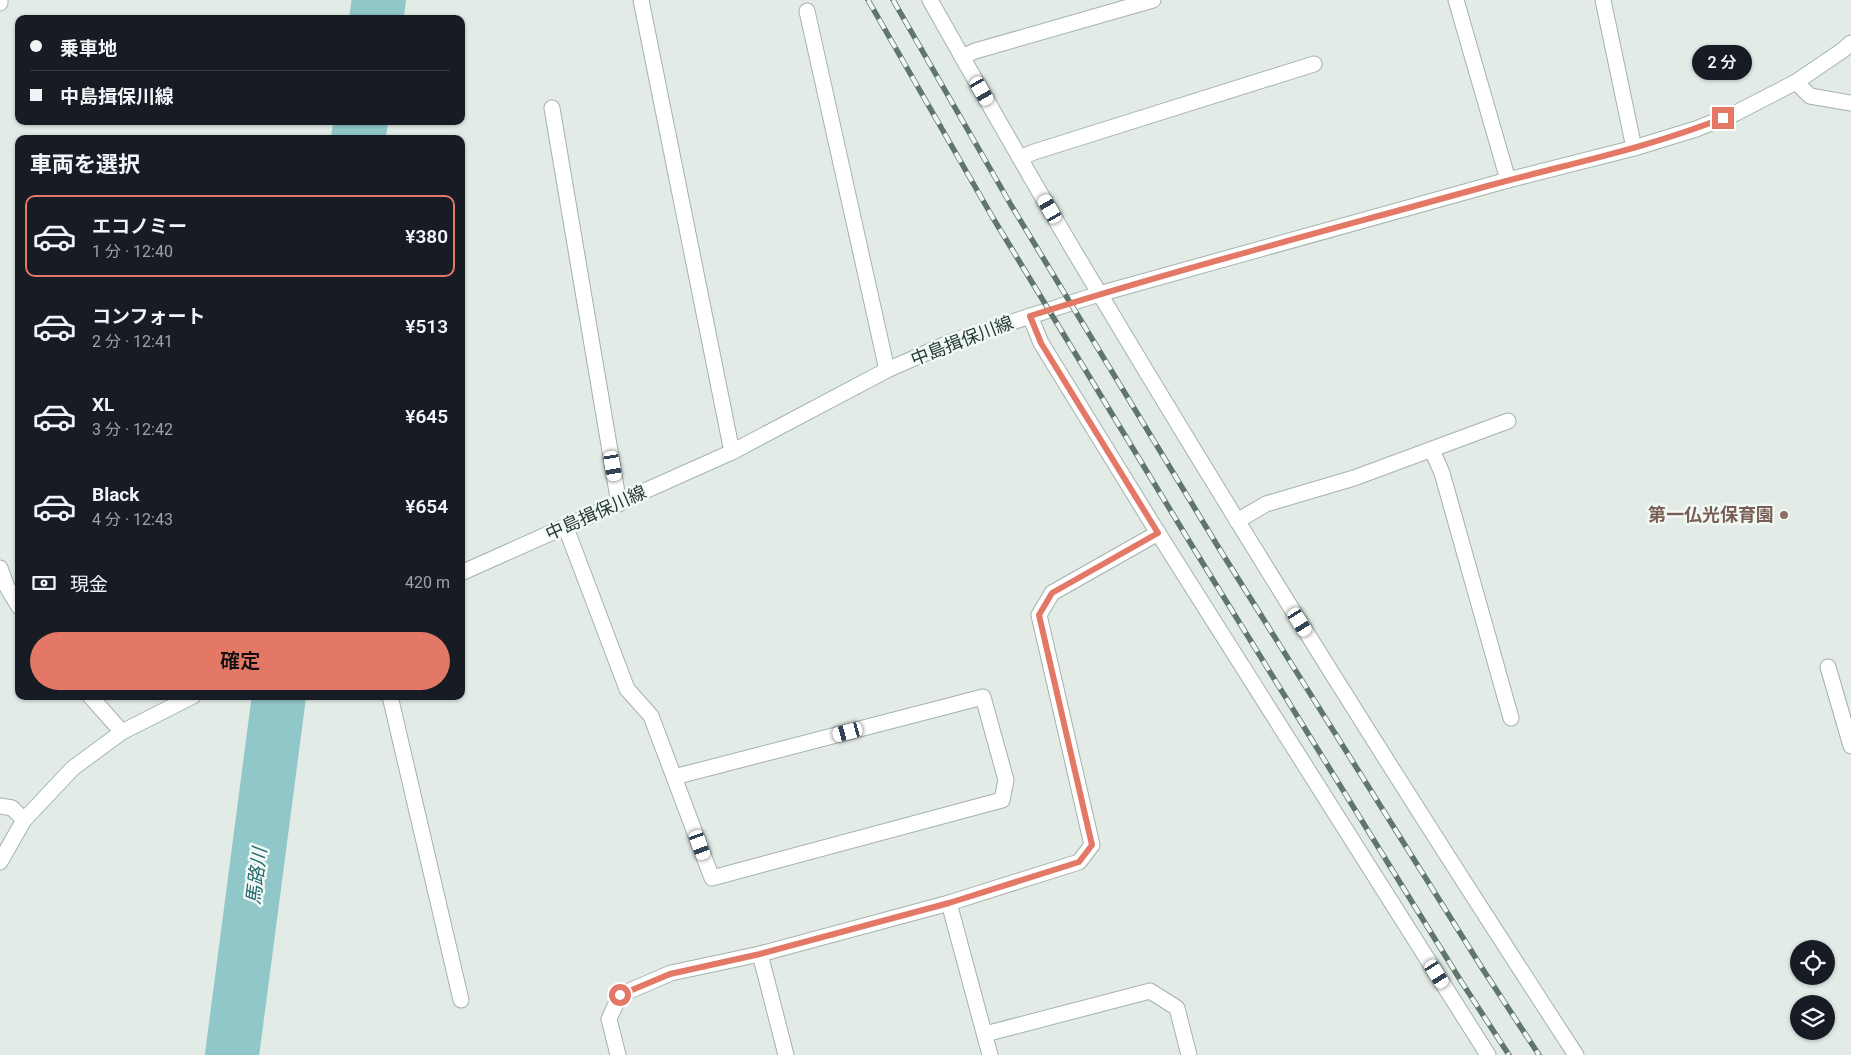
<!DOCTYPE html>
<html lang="ja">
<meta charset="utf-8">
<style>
body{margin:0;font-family:Roboto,"Noto Sans JP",sans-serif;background:#20242c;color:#f1f3f6;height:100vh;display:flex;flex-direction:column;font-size:19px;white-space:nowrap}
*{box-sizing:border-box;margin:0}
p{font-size:16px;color:#9ea1a6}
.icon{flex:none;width:28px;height:28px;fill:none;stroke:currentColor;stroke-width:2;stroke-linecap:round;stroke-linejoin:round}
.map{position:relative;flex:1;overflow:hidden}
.sheet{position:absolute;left:15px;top:135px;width:450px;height:565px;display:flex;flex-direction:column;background:#171b24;border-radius:10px;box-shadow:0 1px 4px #0004}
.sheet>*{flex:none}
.top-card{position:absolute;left:15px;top:15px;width:450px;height:110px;border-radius:10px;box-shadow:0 1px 4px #0004;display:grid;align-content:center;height:110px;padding:0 15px;background:#171b24}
.buttons{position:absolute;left:1790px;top:940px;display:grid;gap:10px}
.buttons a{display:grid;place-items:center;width:45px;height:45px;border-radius:50%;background:#171b24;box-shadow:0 1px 4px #0004;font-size:25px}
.end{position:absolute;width:22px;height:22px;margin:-11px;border:6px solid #e47867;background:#fff;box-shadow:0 0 0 2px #fff}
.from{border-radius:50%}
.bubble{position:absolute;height:35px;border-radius:18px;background:#171b24;box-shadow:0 1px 4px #0004;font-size:16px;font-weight:600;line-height:35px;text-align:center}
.car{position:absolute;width:15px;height:30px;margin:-15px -8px;border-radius:6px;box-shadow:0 0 4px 1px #0007;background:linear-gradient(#fff 24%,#345 0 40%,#fff 0 76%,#345 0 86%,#fff 0)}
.top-card b{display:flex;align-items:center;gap:18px;height:48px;font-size:19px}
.top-card b+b{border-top:1px solid #363941}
.top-card i{width:12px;height:12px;background:#f1f3f6}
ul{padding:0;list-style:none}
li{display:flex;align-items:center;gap:15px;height:82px;margin:0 10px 8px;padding:0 5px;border:2px solid transparent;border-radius:10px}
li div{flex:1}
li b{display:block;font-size:19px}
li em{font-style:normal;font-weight:600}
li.current{border-color:#e47867}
li>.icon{width:45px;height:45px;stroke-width:1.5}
h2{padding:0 15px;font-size:22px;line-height:60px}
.pay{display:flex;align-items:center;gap:12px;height:55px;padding:0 15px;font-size:19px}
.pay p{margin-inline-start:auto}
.button{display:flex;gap:10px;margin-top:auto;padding:10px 15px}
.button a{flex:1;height:58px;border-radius:30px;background:#e47867;color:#111;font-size:20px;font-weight:600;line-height:58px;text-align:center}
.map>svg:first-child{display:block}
</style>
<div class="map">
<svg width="1851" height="1055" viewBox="0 0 1851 1055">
<rect width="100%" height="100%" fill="#e2ebe6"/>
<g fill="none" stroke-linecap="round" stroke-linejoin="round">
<g stroke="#90c8ca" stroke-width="54">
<path d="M376,19L379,0"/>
<path d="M358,139L361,121"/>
<path d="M232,1055L279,696"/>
</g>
<defs>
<g id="street">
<path d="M641,0L732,452"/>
<path d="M930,0C986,99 1042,199 1101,296C1254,552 1413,805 1576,1055"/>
<path d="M1456,0L1508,180"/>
<path d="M1603,0L1634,148"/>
<path d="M807,11L887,370"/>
<path d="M962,57L975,51L1153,0"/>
<path d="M1796,82L1810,96L1851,103"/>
<path d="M552,108L619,504"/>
<path d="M1020,158L1034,152L1314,64"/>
<path d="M1030,316L1041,343L1158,533L1488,1055"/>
<path d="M1432,450L1442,473L1511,718"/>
<path d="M1237,521L1266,504L1354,478L1508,421"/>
<path d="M566,528L627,689L651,716L712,878L1002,800L1006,780L983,697L674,777"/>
<path d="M1828,667L1851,746"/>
<path d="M390,696L461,1000"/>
<path d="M0,806L12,808L24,820"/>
<path d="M949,903L990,1055"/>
<path d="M760,954L786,1055"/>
<path d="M985,1034L1150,991L1177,1008L1189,1055"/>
<path d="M618,1055L609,1019L620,995L671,973L760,954L949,903L1079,862L1092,845L1039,615L1052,593L1158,533"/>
</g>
<g id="secondary">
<path d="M0,3V0"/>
<path d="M0,568L7,587L19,607"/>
<path d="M461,573L732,452L887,370L953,341L1099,294L1508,180L1634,148L1696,129L1736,113L1796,82L1843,50L1851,43"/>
<path d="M90,696L122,732"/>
<path d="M0,862L24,820L73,768L122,732L193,696"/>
</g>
</defs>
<use href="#street" stroke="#a5b2ac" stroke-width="17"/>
<use href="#secondary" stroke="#a2b5ac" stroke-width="17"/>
<use href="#street" stroke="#fff" stroke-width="15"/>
<use href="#secondary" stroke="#fff" stroke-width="15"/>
<defs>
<g id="rail">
<path d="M868,0L993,218L1194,549L1459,978L1509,1055"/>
<path d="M893,0L1011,205L1217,545L1482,968L1539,1055"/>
</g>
</defs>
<use href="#rail" stroke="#5e766d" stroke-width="5.5"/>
<use href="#rail" stroke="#f2f8f4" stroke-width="4" stroke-dasharray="11" stroke-linecap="butt"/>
</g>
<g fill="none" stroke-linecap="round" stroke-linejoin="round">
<path stroke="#e47867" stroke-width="6" d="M620,995L670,974L760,954L949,903L1079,862L1092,845L1039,615L1052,593L1158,533L1041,343L1030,316C1182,268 1337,228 1491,185C1568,164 1648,148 1723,118"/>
</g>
<circle fill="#8d6e63" stroke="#f2f8f4" stroke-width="2" cx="1784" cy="515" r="5"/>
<g text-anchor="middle" stroke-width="5" stroke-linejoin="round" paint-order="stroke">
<g font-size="18" fill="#243a32" stroke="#f2f8f4">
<text transform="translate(962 341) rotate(-21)" y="6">中島揖保川線</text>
<text transform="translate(596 513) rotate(-24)" y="6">中島揖保川線</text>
</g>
<g font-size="18" font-weight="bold" fill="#785e54" stroke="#f2f8f4" text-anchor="end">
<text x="1774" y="521">第一仏光保育園</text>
</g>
<g font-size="19" font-style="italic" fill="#246b70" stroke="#f2f8f4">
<text transform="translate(256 876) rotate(-83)" y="7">馬路川</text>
</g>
</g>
</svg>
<div class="buttons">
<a><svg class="icon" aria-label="locate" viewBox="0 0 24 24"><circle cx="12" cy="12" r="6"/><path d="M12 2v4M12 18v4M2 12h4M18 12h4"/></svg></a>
<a><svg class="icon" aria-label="layers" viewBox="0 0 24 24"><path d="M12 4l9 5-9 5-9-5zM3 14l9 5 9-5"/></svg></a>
</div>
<i class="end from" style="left:620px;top:995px"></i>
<i class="end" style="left:1723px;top:118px"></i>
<div class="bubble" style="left:1692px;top:45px;width:60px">2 分</div>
<i class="car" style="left:982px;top:91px;rotate:150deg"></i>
<i class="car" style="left:1050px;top:209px;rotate:330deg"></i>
<i class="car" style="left:613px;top:466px;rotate:170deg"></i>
<i class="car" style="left:1300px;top:622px;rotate:148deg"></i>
<i class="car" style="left:848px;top:732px;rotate:255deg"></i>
<i class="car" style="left:700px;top:845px;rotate:160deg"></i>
<i class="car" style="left:1437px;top:974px;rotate:148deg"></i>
<div class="top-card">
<b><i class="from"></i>乗車地</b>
<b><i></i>中島揖保川線</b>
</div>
<section class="sheet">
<h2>車両を選択</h2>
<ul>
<li class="current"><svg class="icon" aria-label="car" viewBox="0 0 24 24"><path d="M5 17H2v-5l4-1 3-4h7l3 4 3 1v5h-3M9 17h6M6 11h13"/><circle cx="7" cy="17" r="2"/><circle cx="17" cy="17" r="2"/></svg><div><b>エコノミー</b><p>1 分 · 12:40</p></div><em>¥380</em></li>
<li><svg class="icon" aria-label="car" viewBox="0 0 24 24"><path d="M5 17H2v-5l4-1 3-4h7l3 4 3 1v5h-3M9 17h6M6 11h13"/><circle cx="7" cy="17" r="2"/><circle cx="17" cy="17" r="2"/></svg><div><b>コンフォート</b><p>2 分 · 12:41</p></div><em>¥513</em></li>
<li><svg class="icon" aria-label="car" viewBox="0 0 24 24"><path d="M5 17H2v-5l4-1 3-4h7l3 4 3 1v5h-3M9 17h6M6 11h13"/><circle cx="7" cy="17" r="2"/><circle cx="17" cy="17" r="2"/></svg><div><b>XL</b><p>3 分 · 12:42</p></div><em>¥645</em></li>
<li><svg class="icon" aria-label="car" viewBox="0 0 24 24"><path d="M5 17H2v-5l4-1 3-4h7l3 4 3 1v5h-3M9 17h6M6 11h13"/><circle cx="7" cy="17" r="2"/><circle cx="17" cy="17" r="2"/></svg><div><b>Black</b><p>4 分 · 12:43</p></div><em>¥654</em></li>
</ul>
<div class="pay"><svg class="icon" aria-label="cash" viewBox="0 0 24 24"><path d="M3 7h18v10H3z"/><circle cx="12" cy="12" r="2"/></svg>現金<p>420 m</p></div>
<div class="button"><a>確定</a></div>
</section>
</div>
